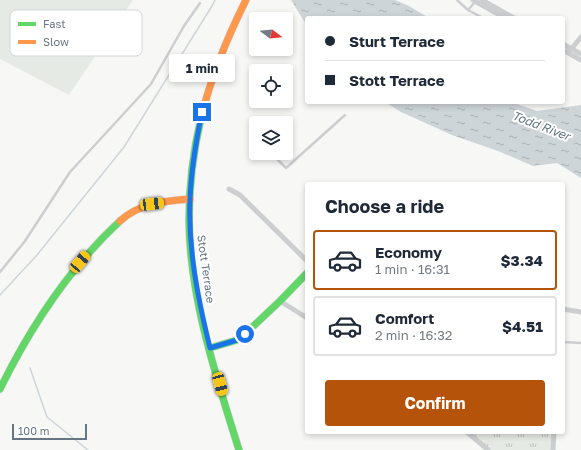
<!DOCTYPE html>
<meta charset="utf-8">
<style>
body{margin:0;font-family:"Golos Text",sans-serif;background:#f6f6f7;color:#1f2937;height:100vh;display:flex;flex-direction:column;font-size:15px;white-space:nowrap}
*{box-sizing:border-box;margin:0}
p{font-size:13px;color:#747a83}
.icon{flex:none;width:22px;height:22px;fill:none;stroke:currentColor;stroke-width:2;stroke-linecap:round;stroke-linejoin:round}
.map{position:relative;flex:1;overflow:hidden}
.panel{position:absolute;left:305px;top:182px;width:260px;height:252px;display:flex;flex-direction:column;background:#fff;border-radius:4px;box-shadow:0 2px 6px #0003}
.panel>*{flex:none}
.banner{position:absolute;left:305px;top:16px;width:260px;height:88px;border-radius:4px;box-shadow:0 2px 6px #0003;display:grid;align-content:center;height:88px;padding:0 20px;background:#fff}
.needle{width:26px;rotate:106deg}
.controls{position:absolute;left:249px;top:12px;display:grid;gap:8px}
.controls a{display:grid;place-items:center;width:44px;height:44px;border-radius:4px;background:#fff;box-shadow:0 2px 6px #0003;font-size:20px}
.scale{position:absolute;left:12px;bottom:10px;width:75px;box-sizing:border-box;padding-left:4px;border:2px solid #677685;border-top:0;font-size:11px;line-height:14px;white-space:nowrap;color:#677685;-webkit-text-stroke:3px #fff;paint-order:stroke}
.end{position:absolute;width:18px;height:18px;margin:-9px;border:5px solid #1a73e8;background:#fff;box-shadow:0 0 0 2px #fff}
.from{border-radius:50%}
.bubble{position:absolute;height:28px;border-radius:4px;background:#fff;box-shadow:0 2px 6px #0003;font-size:13px;font-weight:700;line-height:28px;text-align:center}
.car{position:absolute;width:12px;height:24px;margin:-12px -6px;border-radius:5px;box-shadow:0 0 3px 1px #0007;background:linear-gradient(#f5c518 24%,#345 0 40%,#f5c518 0 76%,#345 0 86%,#f5c518 0)}
.banner b{display:flex;align-items:center;gap:14px;height:38px;font-size:15px}
.banner b+b{border-top:1px solid #e0e1e3}
.banner i{width:10px;height:10px;background:#1f2937}
ul{padding:0;list-style:none}
li{display:flex;align-items:center;gap:12px;height:60px;margin:0 8px 6px;padding:0 12px;border:2px solid #e0e1e3;border-radius:4px}
li div{flex:1}
li b{display:block;font-size:15px}
li em{font-style:normal;font-weight:700}
li.on{border-color:#b45309}
li>.icon{width:36px;height:36px;stroke-width:1.5}
h2{padding:0 20px;font-size:18px;line-height:48px}
.action{display:flex;gap:8px;margin-top:auto;padding:8px 20px}
.action a{flex:1;height:46px;border-radius:4px;background:#b45309;color:#fff;font-size:16px;font-weight:700;line-height:46px;text-align:center}
.map>svg:first-child{display:block}
</style>
<div class="map">
<svg width="581" height="450" viewBox="0 0 581 450">
<defs>
<pattern id="park-tufts" width="24" height="20" patternUnits="userSpaceOnUse"><rect width="24" height="20" fill="#e6eae4"/><path d="M3 7l-1-3M5 7V3M7 7l1-3M15 17l-1-3M17 17v-4M19 17l1-3" fill="none" stroke="#bec2be"/></pattern>
<pattern id="water-ripples" width="26" height="14" patternUnits="userSpaceOnUse"><rect width="26" height="14" fill="#ced5d8"/><path d="M2 4q2-2 4 0t4 0M15 11q2-2 4 0t4 0" fill="none" stroke="#abb1b5"/></pattern>
</defs>
<rect width="100%" height="100%" fill="#f7f7f6"/>
<path fill="url(#park-tufts)" d="M467,432H554L553,450H488Z"/>
<path fill="#e6eae4" d="M0,0H133L69,95L0,59Z"/>
<g fill="url(#water-ripples)">
<path d="M291,0H395L409,6L429,18H307V26Z"/>
<path d="M385,102H511L537,111L581,105V178L557,163L533,166L498,151L452,135L401,112Z"/>
</g>
<g fill="none" stroke-linecap="round" stroke-linejoin="round">
<g stroke="#ced5d8" stroke-width="1.5">
<path d="M0,295L37,255L124,147L212,6L215,0"/>
<path d="M30,368L47,417L88,450"/>
</g>
<defs>
<g id="fast">
<path d="M201,118C193,152 189,187 189,221C190,299 216,376 239,450"/>
<path d="M210,348L237,340L245,334L280,301L307,273"/>
<path d="M0,389C31,326 68,269 120,221"/>
</g>
<g id="slow">
<path d="M201,118C211,77 227,38 246,0"/>
<path d="M120,221C139,203 165,201 190,199"/>
</g>
</defs>
<use href="#fast" stroke="#d4d5d6" stroke-width="8"/>
<use href="#slow" stroke="#d4d5d6" stroke-width="8"/>
<g stroke="#cccecf" stroke-width="2.5">
<path d="M457,0L468,10L483,18"/>
<path d="M468,10L475,2"/>
<path d="M254,137L256,139"/>
<path d="M271,153L286,168L345,115"/>
<path d="M0,272L25,241L70,172L151,84L184,26L200,3"/>
<path d="M563,342L581,343"/>
</g>
<g stroke="#cccecf" stroke-width="5">
<path d="M473,0L505,18"/>
<path d="M482,0L514,18"/>
<path d="M563,44L581,54"/>
<path d="M563,50L581,60"/>
<path d="M569,52L581,37"/>
<path d="M229,189L240,195L307,261"/>
<path d="M280,301L307,318"/>
<path d="M563,309L581,312"/>
<path d="M467,432L488,450"/>
<path d="M553,450L554,432"/>
</g>
<use href="#fast" stroke="#63d668" stroke-width="7"/>
<use href="#slow" stroke="#ff974d" stroke-width="7"/>
</g>
<g fill="none" stroke-linecap="round" stroke-linejoin="round">
<path stroke="#1a73e8" stroke-width="5" d="M202,112C196,141 191,170 190,200C188,250 198,299 210,348L237,340L245,334"/>
</g>
<g text-anchor="middle" stroke-width="4" stroke-linejoin="round" paint-order="stroke">
<g font-size="11" fill="#677685" stroke="#fff">
<text transform="translate(206 269) rotate(82)" y="4">Stott Terrace</text>
</g>
<g font-size="12" font-style="italic" fill="#637781" stroke="#fff">
<text transform="translate(541 126) rotate(21)" y="4">Todd River</text>
</g>
</g>
<rect x="10" y="10" width="132" height="46" rx="6" fill="#fff" stroke="#d1d6da" stroke-width="1"/>
<rect x="18" y="22" width="18" height="4" fill="#63d668"/>
<rect x="18" y="40" width="18" height="4" fill="#ff974d"/>
<g font-size="11" fill="#677685">
<text x="43" y="28">Fast</text>
<text x="43" y="46">Slow</text>
</g>
</svg>
<div class="controls">
<a><svg class="needle" viewBox="-14 -14 28 28"><path d="M0-13l5 13h-10z" fill="#e53935"/><path d="M0 13l5-13h-10z" fill="#747a83"/></svg></a>
<a><svg class="icon" aria-label="locate" viewBox="0 0 24 24"><circle cx="12" cy="12" r="6"/><path d="M12 2v4M12 18v4M2 12h4M18 12h4"/></svg></a>
<a><svg class="icon" aria-label="layers" viewBox="0 0 24 24"><path d="M12 4l9 5-9 5-9-5zM3 14l9 5 9-5"/></svg></a>
</div>
<div class="scale">100 m</div>
<i class="end from" style="left:245px;top:334px"></i>
<i class="end" style="left:202px;top:112px"></i>
<div class="bubble" style="left:169px;top:54px;width:66px">1 min</div>
<i class="car" style="left:152px;top:204px;rotate:83deg"></i>
<i class="car" style="left:80px;top:262px;rotate:40deg"></i>
<i class="car" style="left:220px;top:384px;rotate:165deg"></i>
<div class="banner">
<b><i class="from"></i>Sturt Terrace</b>
<b><i></i>Stott Terrace</b>
</div>
<section class="panel">
<h2>Choose a ride</h2>
<ul>
<li class="on"><svg class="icon" aria-label="car" viewBox="0 0 24 24"><path d="M5 17H2v-5l4-1 3-4h7l3 4 3 1v5h-3M9 17h6M6 11h13"/><circle cx="7" cy="17" r="2"/><circle cx="17" cy="17" r="2"/></svg><div><b>Economy</b><p>1 min · 16:31</p></div><em>$3.34</em></li>
<li><svg class="icon" aria-label="car" viewBox="0 0 24 24"><path d="M5 17H2v-5l4-1 3-4h7l3 4 3 1v5h-3M9 17h6M6 11h13"/><circle cx="7" cy="17" r="2"/><circle cx="17" cy="17" r="2"/></svg><div><b>Comfort</b><p>2 min · 16:32</p></div><em>$4.51</em></li>
</ul>
<div class="action"><a>Confirm</a></div>
</section>
</div>
